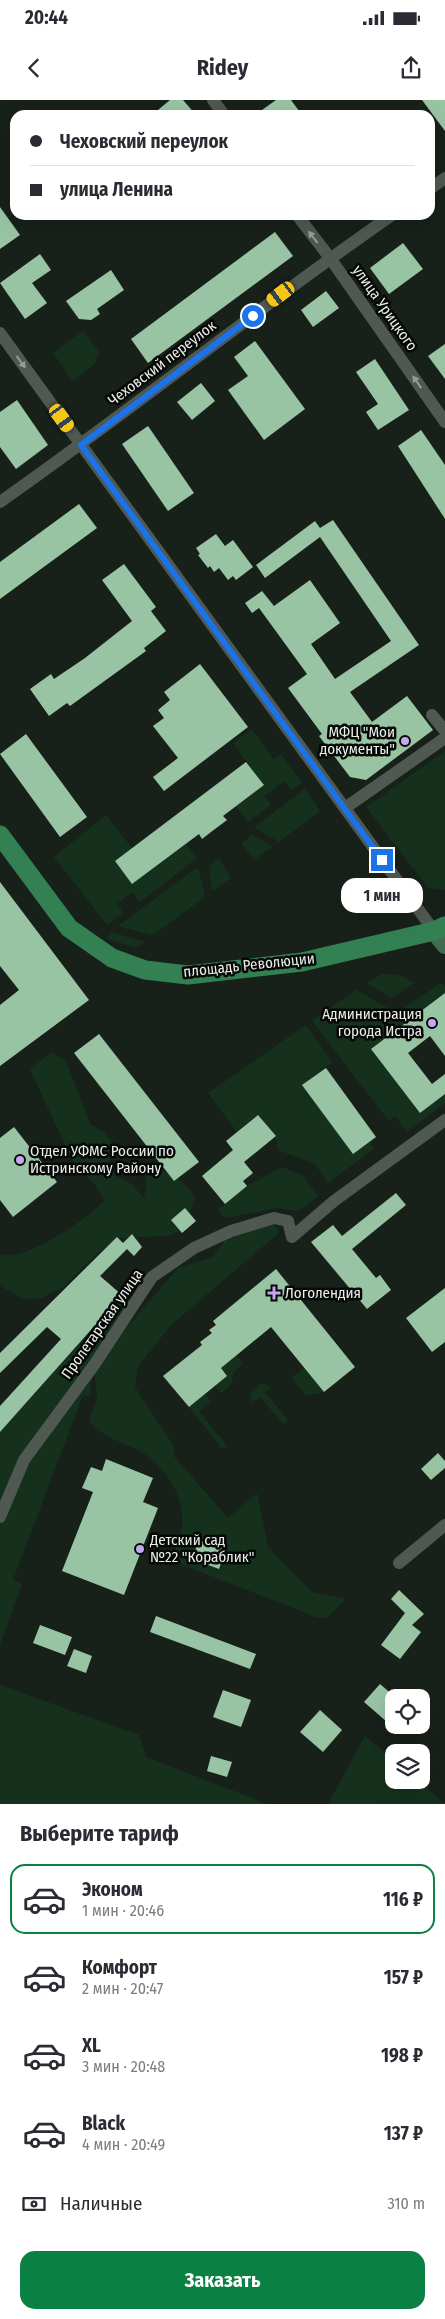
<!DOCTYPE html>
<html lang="ru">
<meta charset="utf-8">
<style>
body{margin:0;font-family:"Fira Sans Condensed",sans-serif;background:#f7f7f7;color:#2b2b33;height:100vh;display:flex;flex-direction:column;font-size:19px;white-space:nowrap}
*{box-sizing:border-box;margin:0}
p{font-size:16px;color:#7c7c81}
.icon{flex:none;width:28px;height:28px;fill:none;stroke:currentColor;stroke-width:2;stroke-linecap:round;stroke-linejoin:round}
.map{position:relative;height:1704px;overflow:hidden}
.details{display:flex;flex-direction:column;background:#fff;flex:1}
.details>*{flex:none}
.banner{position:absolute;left:10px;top:10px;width:425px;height:110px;border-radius:15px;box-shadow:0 5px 20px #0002;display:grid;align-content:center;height:110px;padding:0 20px;background:#fff}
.fabs{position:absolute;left:385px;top:1589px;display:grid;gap:10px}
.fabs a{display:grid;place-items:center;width:45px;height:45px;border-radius:10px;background:#fff;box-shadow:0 5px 20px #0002;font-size:25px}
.end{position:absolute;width:22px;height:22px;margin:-11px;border:6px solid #1a73e8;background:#fff;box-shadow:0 0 0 2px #fff}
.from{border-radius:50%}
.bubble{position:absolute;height:35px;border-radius:15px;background:#fff;box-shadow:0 5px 20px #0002;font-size:16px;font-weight:700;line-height:35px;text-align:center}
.car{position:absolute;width:15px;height:30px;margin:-15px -8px;border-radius:6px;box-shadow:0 0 4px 1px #0007;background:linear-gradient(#f5c518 24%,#345 0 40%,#f5c518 0 76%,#345 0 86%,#f5c518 0)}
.banner b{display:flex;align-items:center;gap:18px;height:48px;font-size:19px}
.banner b+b{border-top:1px solid #e1e1e2}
.banner i{width:12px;height:12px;background:#2b2b33}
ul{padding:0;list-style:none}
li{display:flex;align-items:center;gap:15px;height:70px;margin:0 10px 8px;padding:0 10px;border:2px solid transparent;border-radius:15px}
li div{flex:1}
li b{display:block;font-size:19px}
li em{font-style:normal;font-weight:700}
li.on{border-color:#0b8043}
li>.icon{width:45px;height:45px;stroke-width:1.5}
h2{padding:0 20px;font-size:22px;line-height:60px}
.pay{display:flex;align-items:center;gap:12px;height:55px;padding:0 20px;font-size:19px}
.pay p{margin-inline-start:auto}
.primary-button{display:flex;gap:10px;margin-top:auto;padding:10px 20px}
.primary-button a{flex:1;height:58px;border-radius:15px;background:#0b8043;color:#fff;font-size:20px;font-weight:700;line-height:58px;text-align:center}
.status{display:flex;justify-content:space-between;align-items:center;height:35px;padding:0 25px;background:#fff;direction:ltr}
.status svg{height:14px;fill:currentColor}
header{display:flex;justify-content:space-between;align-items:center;height:65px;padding:0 20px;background:#fff;font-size:22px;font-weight:700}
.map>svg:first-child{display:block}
</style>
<div class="status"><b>20:44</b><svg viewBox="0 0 49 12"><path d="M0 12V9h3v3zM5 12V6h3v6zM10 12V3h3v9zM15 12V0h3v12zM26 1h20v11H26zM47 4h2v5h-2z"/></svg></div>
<header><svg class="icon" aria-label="back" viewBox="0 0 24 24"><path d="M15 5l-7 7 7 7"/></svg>Ridey<svg class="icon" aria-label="share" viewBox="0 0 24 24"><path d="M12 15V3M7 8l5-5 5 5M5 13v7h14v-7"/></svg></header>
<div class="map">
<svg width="445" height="1704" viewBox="0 0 445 1704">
<rect width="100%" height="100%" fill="#18201a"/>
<g fill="#15311e">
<path d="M83,231L99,252L95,264L73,281L53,253Z"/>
<path d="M252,629L273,659L281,654L302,683L292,690L284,681L264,696L271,705L248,722L236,706L264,685L233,643Z"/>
<path d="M445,651V790L428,788L366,707Z"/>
<path d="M305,689L320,711L279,742L254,727Z"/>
<path d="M106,715L132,748L115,761L132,784L186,744L197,758L140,802L132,792L117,804L123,813L107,825L54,757Z"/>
<path d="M252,735L273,746L254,760L241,744Z"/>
<path d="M219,758L231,778L212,791L209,767Z"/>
<path d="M198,767L205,797L153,835L118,826Z"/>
<path d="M112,832L145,842L136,848L106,838Z"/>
<path d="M382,874L400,875L414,883L392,898L367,883Z"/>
<path d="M441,883L445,886V893L415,916L404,908Z"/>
<path d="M356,890L409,920L371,949L420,1013L445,994V1003L407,1032L395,1016L389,1021L312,921Z"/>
<path d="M306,925L332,962L303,985L370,1041L374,1049L328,1083L315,1064L278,1050L276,1036L258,1015L237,1032L208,993Z"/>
<path d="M51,952L66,961L90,1024L104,1032L114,1045L109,1061L117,1077L132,1084L144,1099L147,1083L143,1067C164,1068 184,1079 195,1097L184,1128L168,1136L118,1138L92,1158L62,1188L41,1198L23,1199L0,1186V1155C6,1155 14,1156 19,1154C44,1147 87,1119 104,1101L96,1086L72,1060L30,969Z"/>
<path d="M282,1067L304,1076L318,1096L298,1111L277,1108L225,1118L218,1110L247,1086Z"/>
<path d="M271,1122L280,1132L170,1226L138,1267L135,1287L175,1348L173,1355L228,1418L257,1393L268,1447L312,1492L346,1499L327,1518L316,1517L183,1465L173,1452C176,1445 181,1435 182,1427C185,1395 165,1365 138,1350C120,1341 102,1337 89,1321L97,1299L94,1268L89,1297L83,1295L13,1480L22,1484L0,1545V1329L122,1195L130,1201L138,1185L137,1168L152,1177L98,1261L179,1167L212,1158L231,1131Z"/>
<path d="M236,1255L243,1263L233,1273L232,1284L221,1293L215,1286L227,1276L221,1268Z"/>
<path d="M304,1268L324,1292L306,1296L291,1278Z"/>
<path d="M261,1283L271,1287L265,1292L288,1320L283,1324L260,1297L252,1303L250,1292Z"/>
<path d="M205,1294L211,1301L199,1311L227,1346L222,1349L189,1307Z"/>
<path d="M0,1585L139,1635L146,1657L268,1704H0Z"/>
<path d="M365,1636L394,1660V1680H417L445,1704H328Z"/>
</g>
<g fill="#99c4a4">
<path d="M170,0H183L196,15H152Z"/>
<path d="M276,0H291L302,15H255Z"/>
<path d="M422,0H445V31Z"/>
<path d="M0,107L20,135L0,149Z"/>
<path d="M275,132L293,156L148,263L131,239Z"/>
<path d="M403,143L423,169L389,194L370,168Z"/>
<path d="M40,154L51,170L32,183L47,203L25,219L0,183Z"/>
<path d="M111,170L124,190L97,209L100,214L91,220L79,219L66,201Z"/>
<path d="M326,191L339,208L313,227L301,210Z"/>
<path d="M255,241L305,309L264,340L228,290L248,276L234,257Z"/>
<path d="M445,244V279L428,256Z"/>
<path d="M375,259L409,310L378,330L366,312L378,304L356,272Z"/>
<path d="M201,283L215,301L192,320L177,302Z"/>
<path d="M17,300L48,345L16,369L0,347V312Z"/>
<path d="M148,326L194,393L168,411L122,344Z"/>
<path d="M421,330L445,365V419L398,346Z"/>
<path d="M79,404L97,428L0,499V462Z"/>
<path d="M333,420L419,545L350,592L372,622L407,596L433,630L366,680L350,677L319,636L322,634L288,588L307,574L259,508L252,513L245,503L262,491L274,506L310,480L340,523L311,544L335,579L391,541L320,437L265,478L256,465L315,421L320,428Z"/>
<path d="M216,434L225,446L233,440L253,467L236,480L233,476L228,480L219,468L214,472L210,466L208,468L198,455L200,454L196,448Z"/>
<path d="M124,464L156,507L151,511L166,531L144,548L146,551L70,606L67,603L49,616L30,589L51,574L54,579L85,558L132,521L102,480Z"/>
<path d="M200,564L248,627L164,691L153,677L178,658L153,626L164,618L158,610L170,600L164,592Z"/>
<path d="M26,634L87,717L60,737L0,654Z"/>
<path d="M246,662L264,685L223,716L227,720L211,732L202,739L199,734L132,784L115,761Z"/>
<path d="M0,782L89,900L0,966V905L19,890L0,866Z"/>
<path d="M445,893V956L430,936L408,953L432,984L445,974V994L420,1013L371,949Z"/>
<path d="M99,934L199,1062L174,1081L74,953Z"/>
<path d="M326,968L376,1037L353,1054L302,985Z"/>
<path d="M258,1015L276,1036L244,1062L253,1073L243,1081L247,1086L225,1104L202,1076L233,1050L226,1041Z"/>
<path d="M14,1027L57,1082L13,1117L0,1100V1038Z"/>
<path d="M396,1093L406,1105L352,1149L376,1178L380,1175L391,1190L367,1209L311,1142L333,1125L342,1136Z"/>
<path d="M185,1108L196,1121L182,1133L171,1120Z"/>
<path d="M132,1134L142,1147L134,1156L127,1149L100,1176L122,1195L0,1332V1306L61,1239L47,1227L0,1273V1253L117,1137L123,1143Z"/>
<path d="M276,1169L355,1267L324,1292L271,1227L221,1268L227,1276L189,1307L163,1276L202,1245L200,1242L212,1233L209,1230L216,1225L213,1221Z"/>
<path d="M445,1188V1242L432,1252L406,1218Z"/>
<path d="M438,1353L445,1361V1368L431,1380L421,1369Z"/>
<path d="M106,1359L153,1378L143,1402L158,1408L124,1495L62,1471L93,1392L82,1388L91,1367L102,1371Z"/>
<path d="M199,1440L226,1449L219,1469L192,1459Z"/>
<path d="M399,1490L424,1514L412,1525L421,1532L400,1559L381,1545L405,1513L391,1499Z"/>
<path d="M156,1516L256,1554L250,1569L150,1532Z"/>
<path d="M40,1525L72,1537L65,1555L33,1543Z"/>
<path d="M74,1549L92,1556L86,1573L67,1566Z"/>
<path d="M380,1584L394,1596V1628L364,1602Z"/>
<path d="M223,1590L251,1600L241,1627L213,1617Z"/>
<path d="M320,1610L342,1630L323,1652L300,1632Z"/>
<path d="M211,1656L232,1662L227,1677L207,1671Z"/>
</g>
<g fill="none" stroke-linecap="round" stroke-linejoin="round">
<g stroke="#4f5851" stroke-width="12">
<path d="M213,0L224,15"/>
<path d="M430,89L445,78"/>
<path d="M297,115L330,158L445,322"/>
<path d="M0,233L434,831"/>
<path d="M0,402C133,309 259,207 392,115"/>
<path d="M432,615L445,631"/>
<path d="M345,708L445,638"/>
<path d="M0,1417L24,1360L94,1265L152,1177L194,1148L231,1131L274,1118L288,1121L292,1137L334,1101L445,1020"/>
<path d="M399,1463L445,1425"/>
</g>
<path stroke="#416c52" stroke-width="18" d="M434,831L445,845"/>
<path stroke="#338053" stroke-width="19" d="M0,735L69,828L112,858L145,870L188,875L302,862L434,831L445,826"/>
</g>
<defs><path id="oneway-solid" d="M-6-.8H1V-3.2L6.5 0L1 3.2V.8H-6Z" transform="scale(1.25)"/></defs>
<g fill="#959c96">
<use href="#oneway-solid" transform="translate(313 137) rotate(-128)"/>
<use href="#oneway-solid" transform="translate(21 262) rotate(54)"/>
<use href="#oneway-solid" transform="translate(417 282) rotate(-125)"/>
</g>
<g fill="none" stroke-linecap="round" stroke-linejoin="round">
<path stroke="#1a73e8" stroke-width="6" d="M253,216L81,345L382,760"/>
</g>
<g fill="#c5a7f1" stroke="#060806" stroke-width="2">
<circle cx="405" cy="641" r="5"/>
<circle cx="432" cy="923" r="5"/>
<circle cx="20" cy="1060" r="5"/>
<path d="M271.5 1185.5h5v5h5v5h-5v5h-5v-5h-5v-5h5z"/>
<circle cx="140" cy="1449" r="5"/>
</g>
<g text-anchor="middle" stroke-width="5" stroke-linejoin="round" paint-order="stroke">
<g font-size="15" fill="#eaefeb" stroke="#060806">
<text transform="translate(385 208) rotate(55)" y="5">улица Урицкого</text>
<text transform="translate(162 263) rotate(-37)" y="5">Чеховский переулок</text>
<text transform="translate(249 865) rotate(-6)" y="5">площадь Революции</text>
<text transform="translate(102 1224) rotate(-55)" y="5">Пролетарская улица</text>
</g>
<g font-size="15" fill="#eaefeb" stroke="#060806" text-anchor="start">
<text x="395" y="637" text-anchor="end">МФЦ "Мои<tspan x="395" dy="17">документы"</tspan></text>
<text x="422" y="919" text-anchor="end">Администрация<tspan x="422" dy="17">города Истра</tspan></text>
<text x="30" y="1056">Отдел УФМС России по<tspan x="30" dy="17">Истринскому Району</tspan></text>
<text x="285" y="1198">Логолендия</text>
<text x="150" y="1445">Детский сад<tspan x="150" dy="17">№22 "Кораблик"</tspan></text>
</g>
</g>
</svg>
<div class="fabs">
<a><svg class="icon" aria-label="locate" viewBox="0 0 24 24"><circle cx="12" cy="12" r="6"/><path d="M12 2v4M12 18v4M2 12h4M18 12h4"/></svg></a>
<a><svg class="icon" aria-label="layers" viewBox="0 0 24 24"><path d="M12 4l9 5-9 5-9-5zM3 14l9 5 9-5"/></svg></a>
</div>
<i class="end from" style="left:253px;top:216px"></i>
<i class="end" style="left:382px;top:760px"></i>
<div class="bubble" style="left:341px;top:778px;width:82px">1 мин</div>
<i class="car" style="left:281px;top:194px;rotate:233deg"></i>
<i class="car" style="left:62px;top:318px;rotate:144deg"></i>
<div class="banner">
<b><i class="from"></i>Чеховский переулок</b>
<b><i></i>улица Ленина</b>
</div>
</div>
<section class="details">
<h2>Выберите тариф</h2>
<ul>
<li class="on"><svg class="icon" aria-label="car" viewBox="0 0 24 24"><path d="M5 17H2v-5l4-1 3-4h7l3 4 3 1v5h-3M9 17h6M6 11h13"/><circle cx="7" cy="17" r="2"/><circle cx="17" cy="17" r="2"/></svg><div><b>Эконом</b><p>1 мин · 20:46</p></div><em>116 ₽</em></li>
<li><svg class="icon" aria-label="car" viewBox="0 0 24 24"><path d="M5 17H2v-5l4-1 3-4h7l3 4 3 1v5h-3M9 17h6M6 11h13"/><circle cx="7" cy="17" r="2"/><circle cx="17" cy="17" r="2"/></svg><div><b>Комфорт</b><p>2 мин · 20:47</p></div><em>157 ₽</em></li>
<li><svg class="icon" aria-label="car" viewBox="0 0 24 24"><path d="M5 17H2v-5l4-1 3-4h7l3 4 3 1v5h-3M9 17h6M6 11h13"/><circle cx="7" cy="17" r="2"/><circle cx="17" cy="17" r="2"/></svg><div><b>XL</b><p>3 мин · 20:48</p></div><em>198 ₽</em></li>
<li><svg class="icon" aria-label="car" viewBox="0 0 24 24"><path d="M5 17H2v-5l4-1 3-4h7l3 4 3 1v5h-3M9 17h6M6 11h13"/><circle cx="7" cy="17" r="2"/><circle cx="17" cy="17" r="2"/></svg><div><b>Black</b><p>4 мин · 20:49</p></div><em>137 ₽</em></li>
</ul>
<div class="pay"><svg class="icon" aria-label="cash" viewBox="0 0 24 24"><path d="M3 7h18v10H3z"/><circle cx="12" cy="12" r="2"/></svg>Наличные<p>310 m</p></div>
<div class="primary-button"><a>Заказать</a></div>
</section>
